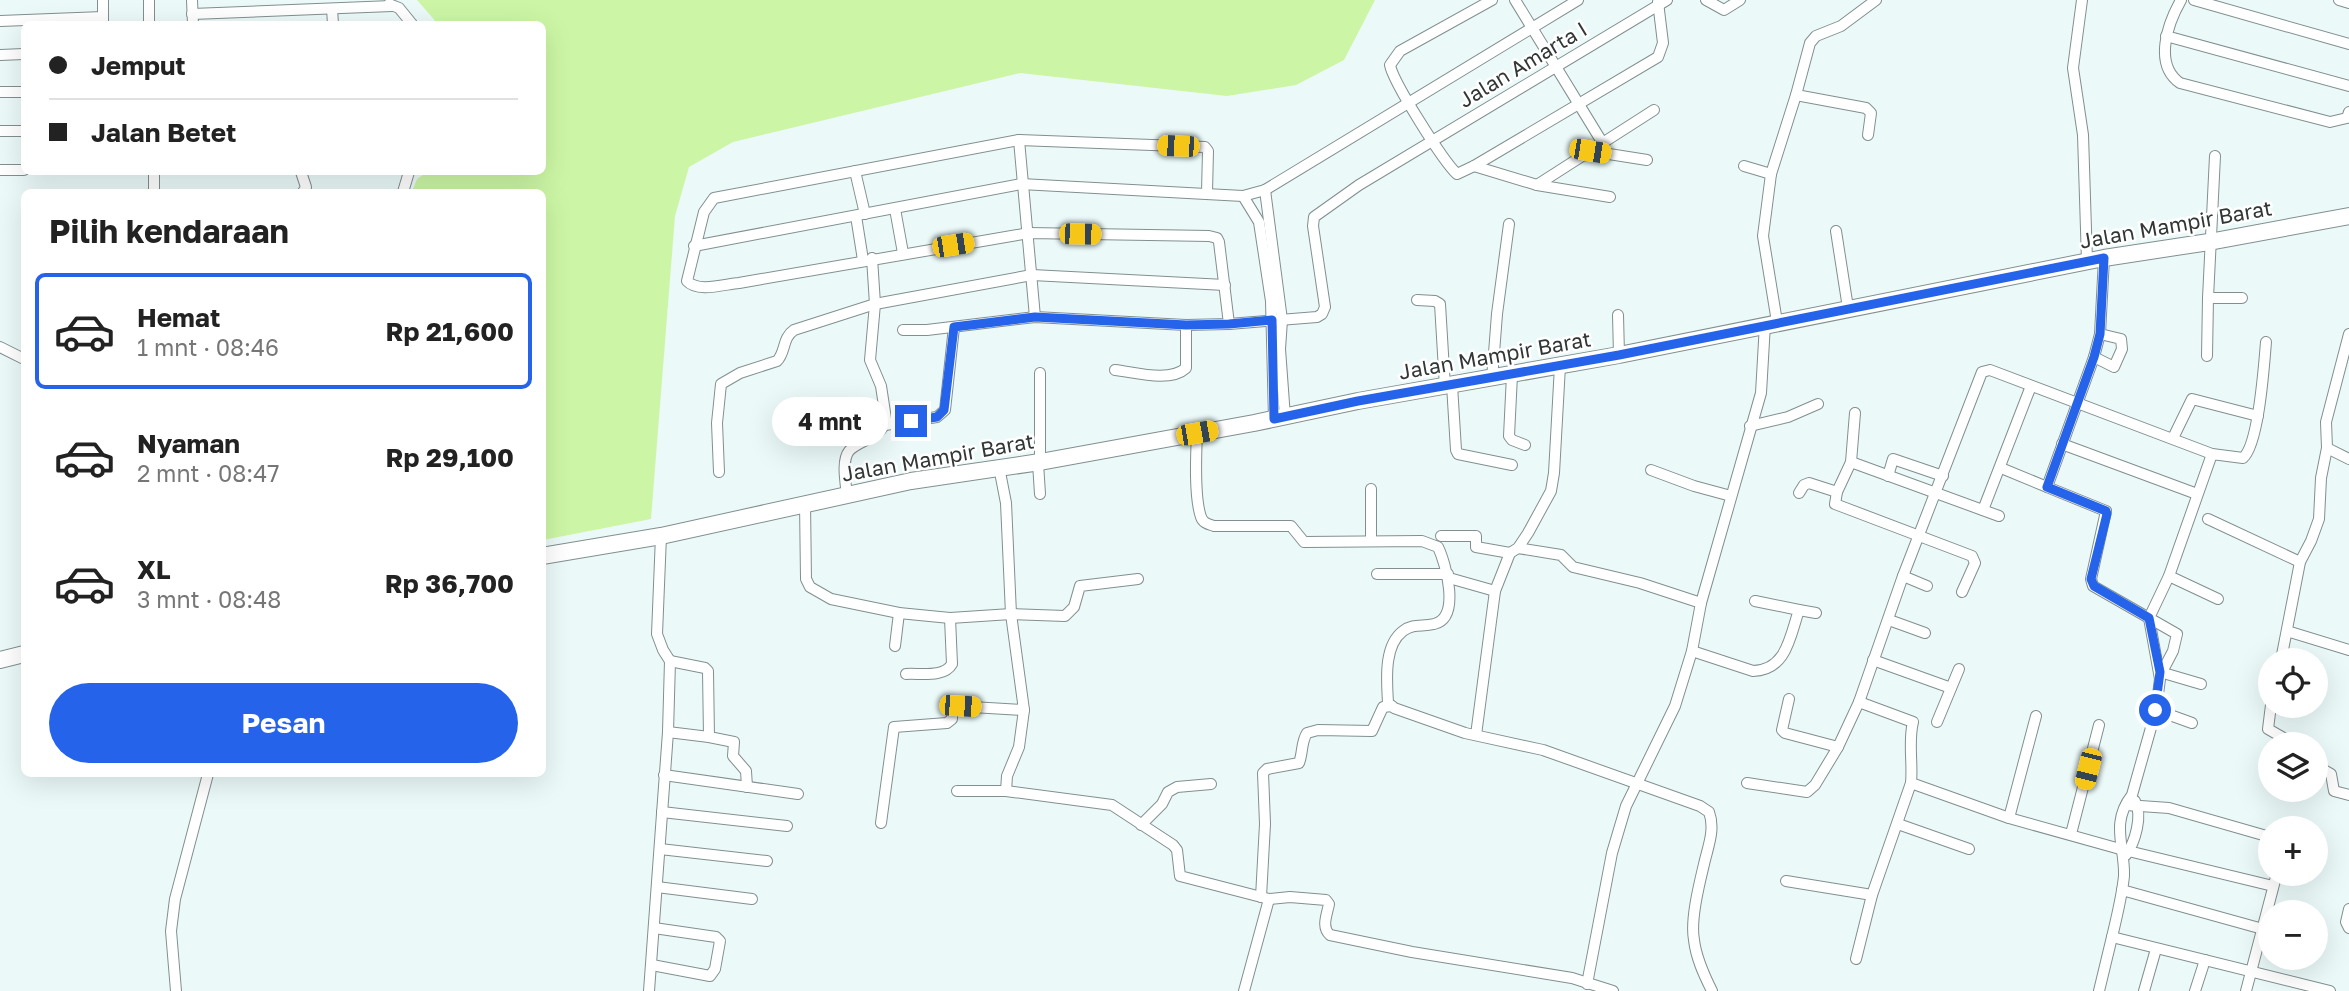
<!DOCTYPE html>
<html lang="id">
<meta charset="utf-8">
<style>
body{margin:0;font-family:"Golos Text",sans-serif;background:#f2f2f2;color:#222;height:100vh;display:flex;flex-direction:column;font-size:26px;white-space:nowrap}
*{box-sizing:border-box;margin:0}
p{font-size:23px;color:#767676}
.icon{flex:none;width:38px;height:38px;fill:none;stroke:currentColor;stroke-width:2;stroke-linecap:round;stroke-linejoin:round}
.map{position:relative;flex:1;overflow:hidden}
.panel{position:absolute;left:21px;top:189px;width:525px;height:588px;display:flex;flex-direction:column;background:#fff;border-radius:10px;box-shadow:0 7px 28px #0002}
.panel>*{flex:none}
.top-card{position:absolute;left:21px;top:21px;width:525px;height:154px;border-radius:10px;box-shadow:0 7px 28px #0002;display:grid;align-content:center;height:154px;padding:0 28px;background:#fff}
.fabs{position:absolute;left:2258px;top:648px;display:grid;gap:14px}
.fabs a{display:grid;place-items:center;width:70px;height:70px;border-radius:50%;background:#fff;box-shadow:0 7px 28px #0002;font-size:35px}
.end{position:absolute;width:32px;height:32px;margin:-16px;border:9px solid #2563eb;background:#fff;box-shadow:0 0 0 4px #fff}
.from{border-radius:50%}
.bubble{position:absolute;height:49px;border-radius:24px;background:#fff;box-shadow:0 7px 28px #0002;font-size:23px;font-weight:700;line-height:49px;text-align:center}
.car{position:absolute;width:21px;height:42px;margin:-21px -10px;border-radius:9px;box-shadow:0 0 5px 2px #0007;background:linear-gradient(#f5c518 24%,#345 0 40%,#f5c518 0 76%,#345 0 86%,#f5c518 0)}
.top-card b{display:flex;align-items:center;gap:24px;height:66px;font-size:26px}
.top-card b+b{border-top:2px solid #e0e0e0}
.top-card i{width:18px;height:18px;background:#222}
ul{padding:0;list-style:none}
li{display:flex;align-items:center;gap:21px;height:116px;margin:0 14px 10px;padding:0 14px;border:4px solid transparent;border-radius:10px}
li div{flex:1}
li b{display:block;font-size:26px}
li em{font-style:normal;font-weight:700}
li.selected{border-color:#2563eb}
li>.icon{width:63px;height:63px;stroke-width:1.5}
h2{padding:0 28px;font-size:32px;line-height:84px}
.action{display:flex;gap:14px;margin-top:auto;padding:14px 28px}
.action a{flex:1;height:80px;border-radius:42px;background:#2563eb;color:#fff;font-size:28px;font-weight:700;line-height:80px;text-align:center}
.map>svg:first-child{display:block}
</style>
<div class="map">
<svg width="2349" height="991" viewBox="0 0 2349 991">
<rect width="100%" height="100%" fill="#ebf9f9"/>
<path fill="#ccf6a5" d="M417,0H1375L1344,60L1296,85L1227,96L1020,73L733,142L689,167L675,216L651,519L543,540L542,192H412L417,179L427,172H542V24H438Z"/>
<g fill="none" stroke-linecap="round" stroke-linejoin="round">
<defs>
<g id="street">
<path d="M103,0V22"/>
<path d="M192,0L193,24"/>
<path d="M1492,0L1400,51L1390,65C1393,82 1443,161 1457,174L1474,166L1658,57L1663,43L1658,2"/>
<path d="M1515,0L1602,142"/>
<path d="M1706,0L1724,10L1740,0"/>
<path d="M2082,0L2073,68L2083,135L2087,261"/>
<path d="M2181,0C2168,23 2153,64 2180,83L2330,122L2347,118L2349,112"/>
<path d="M2194,0L2349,44"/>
<path d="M2339,0L2349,3"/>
<path d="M389,4L399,8L412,24"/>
<path d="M332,9L333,24"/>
<path d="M192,14L392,6"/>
<path d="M0,21L103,17"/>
<path d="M149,24V0"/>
<path d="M2166,36L2349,86"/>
<path d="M0,55L24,54"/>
<path d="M0,92H24"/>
<path d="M1796,95L1866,108L1871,113L1868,135"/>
<path d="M0,131H24"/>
<path d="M1019,140L1035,317"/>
<path d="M1590,151L1647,160"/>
<path d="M2215,156L2208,298H2242"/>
<path d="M1474,166L1537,185L1610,197"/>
<path d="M1744,166L1771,174"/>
<path d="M0,170H24"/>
<path d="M855,171L865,214"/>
<path d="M154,172V192"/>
<path d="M301,172L306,187L303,192"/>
<path d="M1537,185L1654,110"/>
<path d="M1265,190L1282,320L1280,349L1285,417"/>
<path d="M403,192L409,172"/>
<path d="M1207,192L1208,151L1205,147L1019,140L714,198L704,212L687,281C698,293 725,284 739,283L1029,233L1209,236L1217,238L1219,242L1229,324"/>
<path d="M1243,196L1259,222L1271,301L1274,419"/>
<path d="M895,209L903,253"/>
<path d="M856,216L863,260"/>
<path d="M1836,231L1848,308"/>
<path d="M694,246L1021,184L1243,196L1265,190L1578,0"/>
<path d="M2104,258L2100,334L2094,357L2047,487L2106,511L2091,579L2093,586L2149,618L2160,679L2156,710L2132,795C2110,823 2125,846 2124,876C2122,896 2117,916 2112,937L2330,991"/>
<path d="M1417,300L1435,301L1440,304L1445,387"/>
<path d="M1618,315L1619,355"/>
<path d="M1777,322L1763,236L1771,174L1796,95L1810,43L1816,36L1841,26L1876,0"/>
<path d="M903,330H927L1035,317L1186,325L1229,324L1317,317L1322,314L1325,307L1313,226L1314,217L1359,185L1667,0"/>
<path d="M2349,334L2326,422L2327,448L2349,459"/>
<path d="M0,347L24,359"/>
<path d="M2207,356L2208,298"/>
<path d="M2094,357L2114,367L2122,349L2121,339L2100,334"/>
<path d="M1115,370C1134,372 1170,383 1186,368V325"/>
<path d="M1040,373V462"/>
<path d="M1512,375L1509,436L1512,440L1525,445"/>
<path d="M1492,379L1497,314L1509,224"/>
<path d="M1452,385L1456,450L1458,454L1512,465"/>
<path d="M1855,413L1851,462L1837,492L1835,504L1972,556L1975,563L1962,592"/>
<path d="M885,425L937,417L945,410L954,327"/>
<path d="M1750,426L1788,417L1818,404"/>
<path d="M1197,433C1196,455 1194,497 1201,517C1203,523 1208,524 1214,526H1291L1304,542L1422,541L1438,547C1446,564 1461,618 1434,624C1422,627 1414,623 1403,631C1383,646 1387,682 1388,703L1394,708L1465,733L1543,750L1700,806L1709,812C1715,828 1709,844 1705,860C1700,881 1690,919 1694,940C1696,958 1704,975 1712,991"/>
<path d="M2173,438L2192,399L2258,416"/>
<path d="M2062,444L2197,494"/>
<path d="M1851,462L1999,516"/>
<path d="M1038,463L1040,494"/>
<path d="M2001,468L2047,487"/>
<path d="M1651,470L1694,486L1731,496"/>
<path d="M719,472L717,423L721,384L740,373L777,361C786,352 782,338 794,330L875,304L1032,275L1225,285"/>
<path d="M1888,476L1893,459L1943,476"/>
<path d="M1799,493L1804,485L1809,483L1837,492"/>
<path d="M847,496C846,484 841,461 849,451C858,440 882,439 886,419L881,386L870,360L875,304L872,258"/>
<path d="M805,503L806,579L810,587L831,599L899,613L950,618L1011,614L1065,616L1074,607L1080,586L1138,579"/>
<path d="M1983,510L2031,386"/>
<path d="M2208,519L2300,562"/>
<path d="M1441,536H1476V547L1510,553"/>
<path d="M1371,540V489"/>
<path d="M1518,548L1561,555L1573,567L1640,583L1701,603"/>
<path d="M1377,574H1448"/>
<path d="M1903,576L1927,586"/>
<path d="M2169,576L2218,599"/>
<path d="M1449,578L1495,591"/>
<path d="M1799,610L1816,613"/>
<path d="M1889,620L1925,633"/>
<path d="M2287,631L2349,650"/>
<path d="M895,646L899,613"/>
<path d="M1692,651L1753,671C1787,670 1790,636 1799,610L1755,601"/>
<path d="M1873,660L1951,688"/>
<path d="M2281,660L2300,562L2311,541L2319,519L2321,478L2327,448"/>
<path d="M670,661L705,668L708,671L709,737L734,742L733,756L746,771L747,787"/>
<path d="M2160,672L2201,684"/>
<path d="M2162,672L2173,651L2177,634L2149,618L2169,576L2212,454L2243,458C2259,444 2264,365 2266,342"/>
<path d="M906,674C920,673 944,678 952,664L950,618"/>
<path d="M1789,699L1782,730L1785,733L1838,747"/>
<path d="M1859,702L1913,722C1908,742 1913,762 1911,783"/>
<path d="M2271,705L2268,729L2294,744"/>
<path d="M2156,710L2192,723"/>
<path d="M1937,722L1959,669"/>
<path d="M668,732L709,737"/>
<path d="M1476,735L1495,591L1510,553L1518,548L1528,533L1551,491L1554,473L1560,366"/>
<path d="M2315,765L2331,774L2334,791L2349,795"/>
<path d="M664,775L798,794"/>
<path d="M1747,783L1807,792L1815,785L1838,747L1859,702L1903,576L1982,372L1990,370L2212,454"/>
<path d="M957,791H1006L1112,805L1173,845L1177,850L1180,876L1269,899L1290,897L1326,900L1329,904C1327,915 1321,927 1330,935L1412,952L1572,978L1613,991"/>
<path d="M1006,791L1007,776L1019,747L1024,710"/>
<path d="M2126,805L2169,808L2270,837"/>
<path d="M662,812L787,826"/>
<path d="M2009,818L2036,716"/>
<path d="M881,823L894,727L947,723L952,719V711L955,706L1024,710L1011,614L1006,503L999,467"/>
<path d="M1898,824L1969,849"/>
<path d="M1141,825L1162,804L1168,792L1177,787L1211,784"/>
<path d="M2071,834L2099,725"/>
<path d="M660,849L767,861"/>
<path d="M2126,855C2135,842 2143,816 2135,801"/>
<path d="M1786,881L1872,895"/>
<path d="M657,887L752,899"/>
<path d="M2122,890L2270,931"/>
<path d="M1261,897L1265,824L1263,773L1267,769L1299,763C1303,753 1301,742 1307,733L1318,730L1372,731L1383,707L1392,706"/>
<path d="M2349,909L2346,922L2349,928"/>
<path d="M1856,959L1872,895L1911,783L2009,818L2120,849L2273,886"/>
<path d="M652,965L710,976L715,969L720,941L716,937L654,928"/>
<path d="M1587,984L1612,853L1626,806L1675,706L1692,651L1701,603L1761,393L1765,324"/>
<path d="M176,991L171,931L175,899L208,774"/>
<path d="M649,991L668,732L670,661L663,650L657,634L661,536"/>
<path d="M1244,991L1269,899"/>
<path d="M2099,991L2112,937"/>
<path d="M2144,991L2156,949"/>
<path d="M2195,991L2205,960"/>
<path d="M2246,991L2277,873"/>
</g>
<g id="secondary">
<path d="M542,556L661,536L911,481L1040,462L1254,423L1358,401L1619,355L2104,258L2209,242L2349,216"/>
<path d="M0,660L24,654"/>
</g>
</defs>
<use href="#street" stroke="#828f8f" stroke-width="12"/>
<use href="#secondary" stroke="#828f8f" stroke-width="18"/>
<use href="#street" stroke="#fff" stroke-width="10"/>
<use href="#secondary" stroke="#fff" stroke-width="16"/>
</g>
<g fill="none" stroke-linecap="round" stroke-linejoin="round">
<path stroke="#2563eb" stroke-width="9" d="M911,421L937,417L944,410L954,327L1035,317L1186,325L1229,324L1272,320L1274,419L1358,401L1619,355L2104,258L2100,334L2094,357L2047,487L2106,511L2107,514L2091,579L2094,586L2149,618L2160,672L2155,710"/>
</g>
<g text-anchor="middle" stroke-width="5" stroke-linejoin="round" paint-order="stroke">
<g font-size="21" fill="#313636" stroke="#fff">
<text transform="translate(1523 65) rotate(-31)" y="7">Jalan Amarta I</text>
<text transform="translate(2176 225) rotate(-10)" y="7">Jalan Mampir Barat</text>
<text transform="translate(1495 356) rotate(-10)" y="7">Jalan Mampir Barat</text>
<text transform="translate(938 458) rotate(-10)" y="7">Jalan Mampir Barat</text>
</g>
</g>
</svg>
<div class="fabs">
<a><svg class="icon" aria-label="locate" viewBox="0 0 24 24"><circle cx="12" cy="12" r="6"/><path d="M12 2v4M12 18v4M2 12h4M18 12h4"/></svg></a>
<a><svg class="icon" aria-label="layers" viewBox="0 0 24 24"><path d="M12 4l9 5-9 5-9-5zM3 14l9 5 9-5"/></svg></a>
<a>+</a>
<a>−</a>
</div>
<i class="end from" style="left:2155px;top:710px"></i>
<i class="end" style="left:911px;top:421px"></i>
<div class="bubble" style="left:772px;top:397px;width:116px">4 mnt</div>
<i class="car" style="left:1178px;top:146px;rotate:272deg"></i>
<i class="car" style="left:1590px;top:151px;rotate:99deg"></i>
<i class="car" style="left:1080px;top:234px;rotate:91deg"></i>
<i class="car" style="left:953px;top:245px;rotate:81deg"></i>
<i class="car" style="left:1197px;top:433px;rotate:80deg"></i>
<i class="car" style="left:960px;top:706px;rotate:93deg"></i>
<i class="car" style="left:2088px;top:769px;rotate:194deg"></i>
<div class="top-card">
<b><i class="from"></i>Jemput</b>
<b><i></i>Jalan Betet</b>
</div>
<section class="panel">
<h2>Pilih kendaraan</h2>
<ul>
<li class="selected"><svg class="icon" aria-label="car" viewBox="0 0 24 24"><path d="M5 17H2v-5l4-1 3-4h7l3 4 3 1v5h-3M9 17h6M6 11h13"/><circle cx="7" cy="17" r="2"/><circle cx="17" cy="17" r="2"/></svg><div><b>Hemat</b><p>1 mnt · 08:46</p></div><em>Rp 21,600</em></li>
<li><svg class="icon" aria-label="car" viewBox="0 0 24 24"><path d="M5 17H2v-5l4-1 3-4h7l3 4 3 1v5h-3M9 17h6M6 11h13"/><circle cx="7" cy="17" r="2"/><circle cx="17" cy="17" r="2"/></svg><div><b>Nyaman</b><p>2 mnt · 08:47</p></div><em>Rp 29,100</em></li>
<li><svg class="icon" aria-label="car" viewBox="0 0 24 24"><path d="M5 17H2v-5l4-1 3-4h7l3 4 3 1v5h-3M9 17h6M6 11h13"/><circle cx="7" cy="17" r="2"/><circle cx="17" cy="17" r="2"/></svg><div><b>XL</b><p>3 mnt · 08:48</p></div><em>Rp 36,700</em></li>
</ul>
<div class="action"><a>Pesan</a></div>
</section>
</div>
